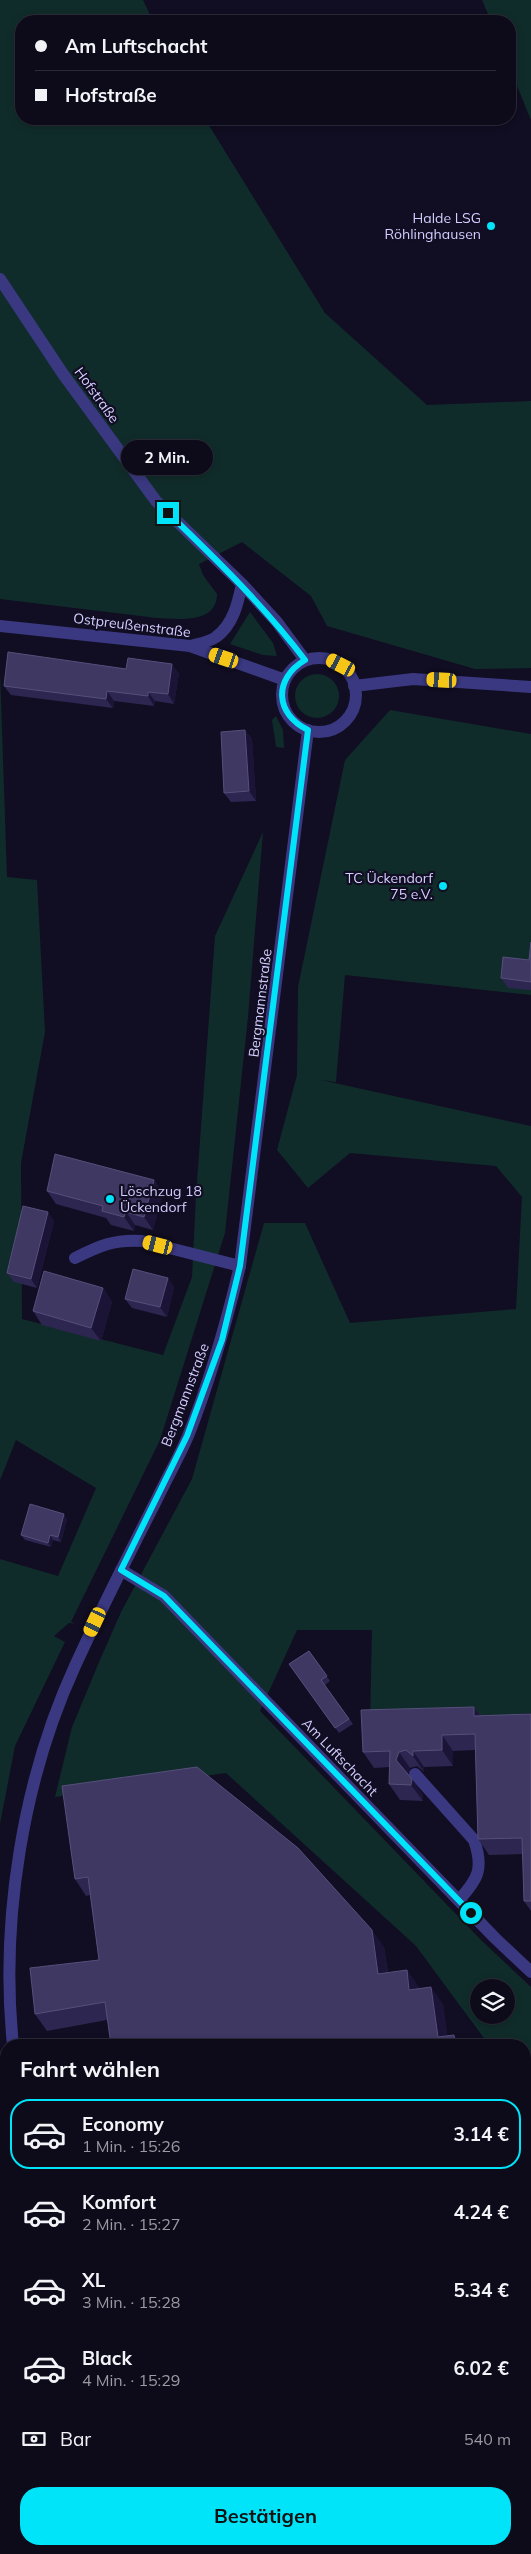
<!DOCTYPE html>
<html lang="de">
<meta charset="utf-8">
<style>
body{margin:0;font-family:Mulish,sans-serif;background:#161323;color:#f1f3f6;height:100vh;display:flex;flex-direction:column;font-size:19px;white-space:nowrap}
*{box-sizing:border-box;margin:0}
p{font-size:16px;color:#9a9aa2}
.icon{flex:none;width:28px;height:28px;fill:none;stroke:currentColor;stroke-width:2;stroke-linecap:round;stroke-linejoin:round}
.map{position:relative;flex:1;overflow:hidden}
.drawer{position:absolute;left:0px;top:2039px;width:531px;height:516px;display:flex;flex-direction:column;background:#0d0a1a;border-radius:20px 20px 0 0;box-shadow:0 2px 8px #0003,0 0 0 1px #2d2b39}
.drawer>*{flex:none}
.top-card{position:absolute;left:15px;top:15px;width:501px;height:110px;border-radius:20px;box-shadow:0 2px 8px #0003,0 0 0 1px #2d2b39;display:grid;align-content:center;height:110px;padding:0 20px;background:#0d0a1a}
.controls{position:absolute;left:470px;top:1979px;display:grid;gap:10px}
.controls a{display:grid;place-items:center;width:45px;height:45px;border-radius:50%;background:#0d0a1a;box-shadow:0 2px 8px #0003,0 0 0 1px #2d2b39;font-size:25px}
.end{position:absolute;width:22px;height:22px;margin:-11px;border:6px solid #00e4f9;background:#111;box-shadow:0 0 0 2px #111}
.from{border-radius:50%}
.bubble{position:absolute;height:35px;border-radius:18px;background:#0d0a1a;box-shadow:0 2px 8px #0003,0 0 0 1px #2d2b39;font-size:16px;font-weight:700;line-height:35px;text-align:center}
.car{position:absolute;width:15px;height:30px;margin:-15px -8px;border-radius:6px;box-shadow:0 0 4px 1px #0007;background:linear-gradient(#f5c518 24%,#345 0 40%,#f5c518 0 76%,#345 0 86%,#f5c518 0)}
.top-card b{display:flex;align-items:center;gap:18px;height:48px;font-size:19px}
.top-card b+b{border-top:1px solid #2d2b39}
.top-card i{width:12px;height:12px;background:#f1f3f6}
ul{padding:0;list-style:none}
li{display:flex;align-items:center;gap:15px;height:70px;margin:0 10px 8px;padding:0 10px;border:2px solid transparent;border-radius:20px}
li div{flex:1}
li b{display:block;font-size:19px}
li em{font-style:normal;font-weight:700}
li.selected{border-color:#00e4f9}
li>.icon{width:45px;height:45px;stroke-width:1.5}
h2{padding:0 20px;font-size:22px;line-height:60px}
.pay{display:flex;align-items:center;gap:12px;height:55px;padding:0 20px;font-size:19px}
.pay p{margin-inline-start:auto}
.primary-button{display:flex;gap:10px;margin-top:auto;padding:10px 20px}
.primary-button a{flex:1;height:58px;border-radius:20px;background:#00e4f9;color:#111;font-size:20px;font-weight:700;line-height:58px;text-align:center}
.map>svg:first-child{display:block}
</style>
<div class="map">
<svg width="531" height="2554" viewBox="0 0 531 2554">
<rect width="100%" height="100%" fill="#110d22"/>
<g fill="#102c2a" fill-rule="evenodd">
<path d="M0,0H143L153,21H21V119H205L325,313L427,405L531,401V668L475,669L327,626L311,596L242,542L199,564L203,575L217,594C217,624 178,619 157,618L0,599Z"/>
<path d="M482,0H531V120L510,69V21H491Z"/>
<path d="M250,612L273,643L277,656L263,655L230,644Z"/>
<path d="M0,671L7,877L37,880L45,1032L21,1163L22,1319L163,1355L192,1277L196,1195L215,936L263,832L248,1017L225,1233L160,1440L71,1622L75,1624L69,1623L54,1636L65,1642L15,1746L0,1824V1559L58,1576L96,1488L16,1440L0,1480Z"/>
<circle cx="317" cy="696" r="22"/>
<path d="M390,710L531,734V995L345,975L336,1082L321,1080L531,1126V1713L370,1724L372,1630H297L260,1711L481,1940L531,1987V2102L525,2094V2045H489L416,1946L226,1773L55,1797L72,1727L99,1662L121,1612L192,1479L264,1223H305L350,1323L516,1309L522,1197L496,1166L350,1153L308,1188L277,1150L297,1075L298,987L345,760ZM479,1988H506V2015H479Z"/>
<path d="M276,716L283,730L284,748L276,747L272,720Z"/>
<path d="M0,2147L6,2201V2256L0,2250Z"/>
</g>
<g fill="none" stroke-linecap="round" stroke-linejoin="round">
<g stroke="#3a3881" stroke-width="12">
<path d="M0,279L63,374L156,501L242,584L277,622L305,660"/>
<path d="M0,626L190,646L285,680"/>
<path d="M190,646C197,644 210,642 216,637C233,625 238,603 242,584"/>
<circle cx="319" cy="695" r="37"/>
<path d="M354,686L413,679L531,687"/>
<path d="M75,1258C99,1246 114,1239 142,1241L240,1266"/>
<path d="M121,1570L164,1596L495,1938L531,1972"/>
<path d="M415,1774L474,1840C484,1869 478,1879 459,1900"/>
<path d="M13,2045C0,1921 23,1779 75,1666C101,1609 129,1554 157,1499C167,1478 179,1457 188,1436C210,1381 226,1324 240,1266L308,730"/>
<path d="M82,2549L83,2554"/>
</g>
</g>
<g fill="#2d2650">
<path d="M126,669L179,673L174,704L155,701L154,706L114,701L113,708L11,695L4,686Z"/>
<path d="M245,730L252,739L256,801L231,802L224,793Z"/>
<path d="M531,942V990L508,988L501,978L529,960Z"/>
<path d="M154,1180L163,1193L153,1230L135,1225L134,1231L111,1225L106,1218L56,1204L47,1191Z"/>
<path d="M54,1221L37,1288L14,1282L7,1273Z"/>
<path d="M168,1278L174,1287L167,1317L132,1308L125,1299Z"/>
<path d="M103,1288L112,1302L101,1341L42,1325L33,1311Z"/>
<path d="M67,1519L61,1542L53,1540L51,1547L25,1540L21,1535Z"/>
<path d="M309,1651L330,1681L325,1685L353,1724L339,1733L289,1664Z"/>
<path d="M474,1707L481,1716L531,1714V1911L524,1901L523,1854L489,1855L478,1839L475,1750L453,1751V1766L424,1767V1772L417,1766L410,1768L408,1774L423,1795V1801L400,1800L389,1784L390,1767L374,1768L363,1752Z"/>
<path d="M62,1786L384,1947L388,1973L407,1970L419,1988L443,2004L447,2036L461,2045L107,2020L47,2031L35,2014L99,1960L90,1895L86,1896L75,1879Z"/>
<path d="M531,2147V2347L525,2348V2148Z"/>
<path d="M0,2307L6,2315V2353L0,2354Z"/>
<path d="M6,2396V2443L0,2444V2397Z"/>
<path d="M6,2484V2531H0V2485Z"/>
</g>
<g fill="#1b1436">
<path d="M172,664L179,673L174,704L168,694Z"/>
<path d="M107,691L114,701L113,708L106,699Z"/>
<path d="M148,692L155,701L154,706L148,696Z"/>
<path d="M245,730L252,739L256,801L249,791Z"/>
<path d="M154,1180L163,1193L153,1230L144,1217Z"/>
<path d="M48,1212L54,1221L37,1288L31,1279Z"/>
<path d="M126,1212L135,1225L134,1231L124,1217Z"/>
<path d="M168,1278L174,1287L167,1317L160,1307Z"/>
<path d="M103,1288L112,1302L101,1341L91,1328Z"/>
<path d="M64,1514L67,1519L61,1542L58,1537Z"/>
<path d="M50,1535L53,1540L51,1547L48,1543Z"/>
<path d="M474,1707L485,1723L474,1716Z"/>
<path d="M442,1735L453,1751V1766L442,1750Z"/>
<path d="M413,1751L424,1767V1772L413,1756Z"/>
<path d="M399,1752L410,1768L407,1776L396,1760Z"/>
<path d="M412,1779L423,1795V1801L411,1785Z"/>
<path d="M372,1930L384,1947L390,1991L378,1974Z"/>
<path d="M407,1970L419,1987L421,2006L409,1990Z"/>
<path d="M431,1987L443,2004L449,2045L438,2037Z"/>
<path d="M454,2035L461,2045H457L455,2042Z"/>
<path d="M0,2307L6,2315V2332L2,2327Z"/>
<rect x="317" y="2549" width="10" height="5"/>
</g>
<g fill="#3f3863" stroke="#564f7b">
<path d="M8,652L126,669L128,658L172,664L168,694L148,692V696L107,691L106,699L4,686Z"/>
<path d="M245,730L249,791L224,793L221,732Z"/>
<path d="M531,942V982L501,978L503,957L529,960Z"/>
<path d="M55,1154L154,1180L144,1217L126,1212L124,1217L102,1211L103,1206L47,1191Z"/>
<path d="M23,1206L48,1212L31,1279L7,1273Z"/>
<path d="M133,1269L168,1278L160,1307L125,1299Z"/>
<path d="M44,1271L103,1288L91,1328L33,1311Z"/>
<path d="M30,1504L64,1514L58,1537L50,1535L48,1543L21,1535Z"/>
<path d="M309,1651L327,1676L321,1680L349,1719L335,1728L289,1664Z"/>
<path d="M474,1707V1716L531,1714V1901H524L522,1838L478,1839L475,1734L442,1735V1750L413,1751V1756L406,1750L399,1752L396,1760L412,1779L411,1785L389,1784L390,1751L363,1752L361,1710Z"/>
<path d="M197,1767L298,1848L372,1930L378,1974L407,1970L409,1990L431,1987L438,2037L454,2035L455,2042L458,2045H111L105,2002L35,2014L30,1968L99,1960L88,1877L75,1879L62,1786Z"/>
<path d="M531,2147V2329L525,2330V2148Z"/>
<path d="M0,2309L2,2327L6,2326V2343L0,2344Z"/>
<path d="M6,2396V2433L0,2434V2397Z"/>
<path d="M6,2484V2521L0,2522V2485Z"/>
<rect x="241" y="2549" width="76" height="5"/>
<path d="M415,2549H479L483,2554H409Z"/>
</g>
<g fill="none" stroke-linecap="round" stroke-linejoin="round">
<path stroke="#00e4f9" stroke-width="6" d="M168,513C217,560 264,606 305,660C273,679 275,714 308,730L240,1266L222,1340L187,1436L121,1570L164,1596L471,1913"/>
</g>
<g fill="#00e4f9" stroke="#110d22" stroke-width="2">
<circle cx="491" cy="226" r="5"/>
<circle cx="443" cy="886" r="5"/>
<circle cx="110" cy="1199" r="5"/>
</g>
<g text-anchor="middle" stroke-width="4.5" stroke-linejoin="round" paint-order="stroke">
<g font-size="14" fill="#d3ceff" stroke="#110d22" text-anchor="end">
<text x="481" y="223">Halde LSG<tspan x="481" dy="16">Röhlinghausen</tspan></text>
<text x="433" y="883">TC Ückendorf<tspan x="433" dy="16">75 e.V.</tspan></text>
<text x="120" y="1196" text-anchor="start">Löschzug 18<tspan x="120" dy="16">Ückendorf</tspan></text>
</g>
<g font-size="14" fill="#d3ceff" stroke="#110d22">
<text transform="translate(97 395) rotate(54)" y="5">Hofstraße</text>
<text transform="translate(132 625) rotate(7)" y="5">Ostpreußenstraße</text>
<text transform="translate(260 1003) rotate(-83)" y="5">Bergmannstraße</text>
<text transform="translate(185 1395) rotate(-69)" y="5">Bergmannstraße</text>
<text transform="translate(340 1757) rotate(46)" y="5">Am Luftschacht</text>
</g>
</g>
</svg>
<div class="controls">
<a><svg class="icon" aria-label="layers" viewBox="0 0 24 24"><path d="M12 4l9 5-9 5-9-5zM3 14l9 5 9-5"/></svg></a>
</div>
<i class="end from" style="left:471px;top:1913px"></i>
<i class="end" style="left:168px;top:513px"></i>
<div class="bubble" style="left:121px;top:440px;width:92px">2 Min.</div>
<i class="car" style="left:224px;top:658px;rotate:289deg"></i>
<i class="car" style="left:341px;top:665px;rotate:297deg"></i>
<i class="car" style="left:442px;top:680px;rotate:273deg"></i>
<i class="car" style="left:158px;top:1245px;rotate:284deg"></i>
<i class="car" style="left:95px;top:1622px;rotate:205deg"></i>
<div class="top-card">
<b><i class="from"></i>Am Luftschacht</b>
<b><i></i>Hofstraße</b>
</div>
<section class="drawer">
<h2>Fahrt wählen</h2>
<ul>
<li class="selected"><svg class="icon" aria-label="car" viewBox="0 0 24 24"><path d="M5 17H2v-5l4-1 3-4h7l3 4 3 1v5h-3M9 17h6M6 11h13"/><circle cx="7" cy="17" r="2"/><circle cx="17" cy="17" r="2"/></svg><div><b>Economy</b><p>1 Min. · 15:26</p></div><em>3.14 €</em></li>
<li><svg class="icon" aria-label="car" viewBox="0 0 24 24"><path d="M5 17H2v-5l4-1 3-4h7l3 4 3 1v5h-3M9 17h6M6 11h13"/><circle cx="7" cy="17" r="2"/><circle cx="17" cy="17" r="2"/></svg><div><b>Komfort</b><p>2 Min. · 15:27</p></div><em>4.24 €</em></li>
<li><svg class="icon" aria-label="car" viewBox="0 0 24 24"><path d="M5 17H2v-5l4-1 3-4h7l3 4 3 1v5h-3M9 17h6M6 11h13"/><circle cx="7" cy="17" r="2"/><circle cx="17" cy="17" r="2"/></svg><div><b>XL</b><p>3 Min. · 15:28</p></div><em>5.34 €</em></li>
<li><svg class="icon" aria-label="car" viewBox="0 0 24 24"><path d="M5 17H2v-5l4-1 3-4h7l3 4 3 1v5h-3M9 17h6M6 11h13"/><circle cx="7" cy="17" r="2"/><circle cx="17" cy="17" r="2"/></svg><div><b>Black</b><p>4 Min. · 15:29</p></div><em>6.02 €</em></li>
</ul>
<div class="pay"><svg class="icon" aria-label="cash" viewBox="0 0 24 24"><path d="M3 7h18v10H3z"/><circle cx="12" cy="12" r="2"/></svg>Bar<p>540 m</p></div>
<div class="primary-button"><a>Bestätigen</a></div>
</section>
</div>
